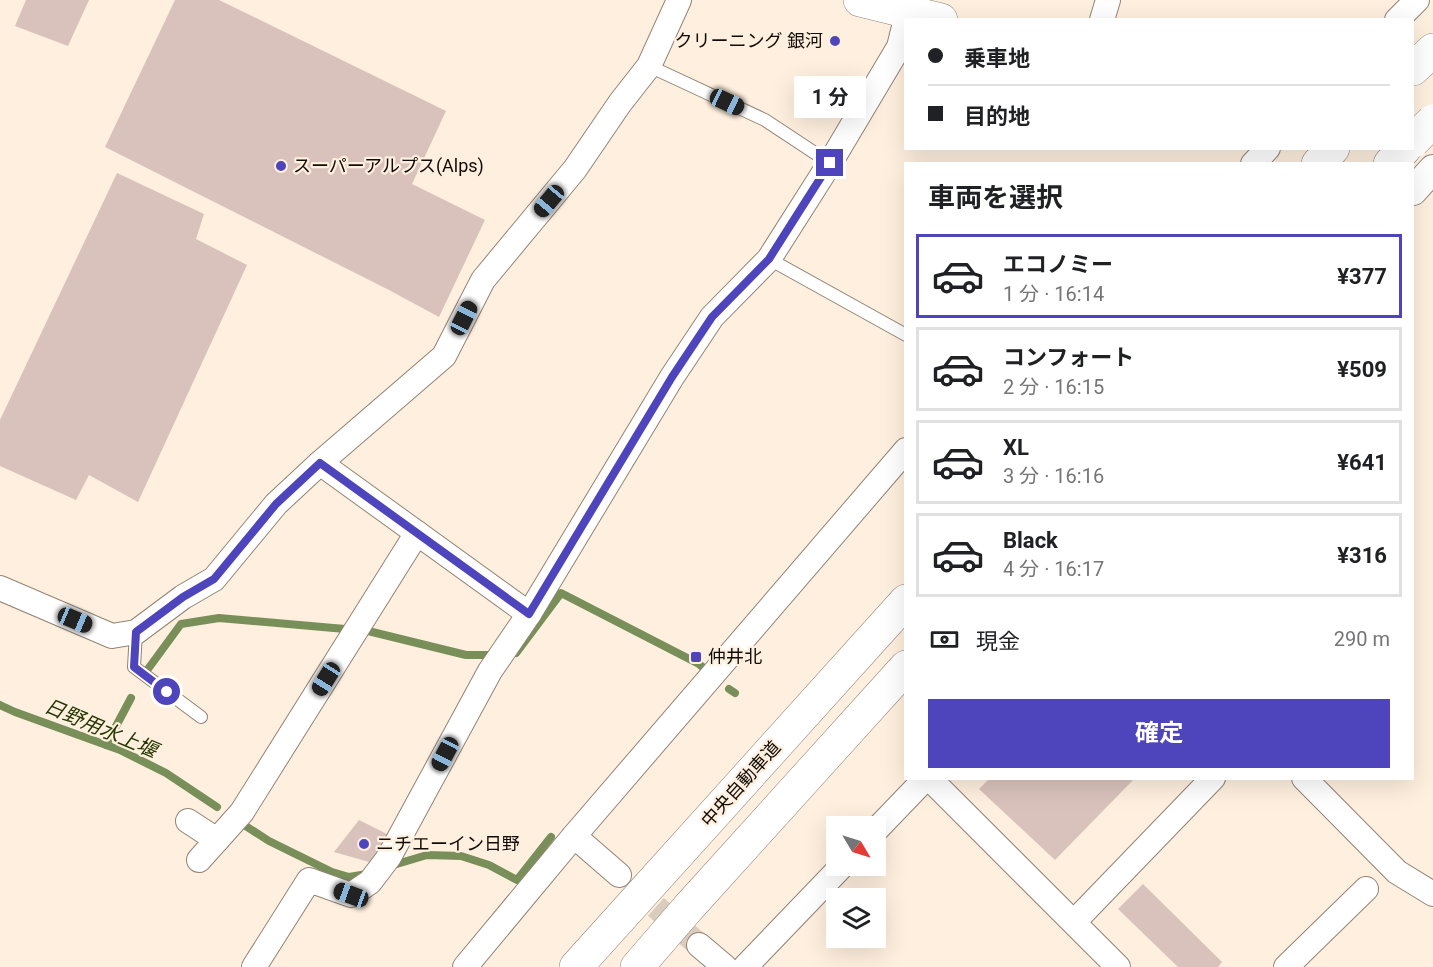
<!DOCTYPE html>
<html lang="ja">
<meta charset="utf-8">
<style>
body{margin:0;font-family:Roboto,"Noto Sans JP",sans-serif;background:#f2f2f2;color:#202124;height:100vh;display:flex;flex-direction:column;font-size:22px;white-space:nowrap}
*{box-sizing:border-box;margin:0}
p{font-size:20px;color:#757577}
.icon{flex:none;width:33px;height:33px;fill:none;stroke:currentColor;stroke-width:2;stroke-linecap:round;stroke-linejoin:round}
.map{position:relative;flex:1;overflow:hidden}
.side{position:absolute;left:904px;top:162px;width:510px;height:618px;display:flex;flex-direction:column;background:#fff;border-radius:0px;box-shadow:0 6px 24px #0002}
.side>*{flex:none}
.top-card{position:absolute;left:904px;top:18px;width:510px;height:132px;border-radius:0px;box-shadow:0 6px 24px #0002;display:grid;align-content:center;height:132px;padding:0 24px;background:#fff}
.needle{width:39px;rotate:128deg}
.tools{position:absolute;left:826px;top:816px;display:grid;gap:12px}
.tools a{display:grid;place-items:center;width:60px;height:60px;border-radius:0px;background:#fff;box-shadow:0 6px 24px #0002;font-size:30px}
.end{position:absolute;width:27px;height:27px;margin:-14px;border:8px solid #4e45bc;background:#fff;box-shadow:0 0 0 3px #fff}
.from{border-radius:50%}
.bubble{position:absolute;height:42px;border-radius:0px;background:#fff;box-shadow:0 6px 24px #0002;font-size:20px;font-weight:700;line-height:42px;text-align:center}
.car{position:absolute;width:18px;height:36px;margin:-18px -9px;border-radius:8px;box-shadow:0 0 4px 2px #0007;background:linear-gradient(#222 24%,#8ab4d8 0 40%,#222 0 76%,#8ab4d8 0 86%,#222 0)}
.top-card b{display:flex;align-items:center;gap:21px;height:57px;font-size:22px}
.top-card b+b{border-top:2px solid #e0e0e0}
.top-card i{width:15px;height:15px;background:#202124}
ul{padding:0;list-style:none}
li{display:flex;align-items:center;gap:18px;height:84px;margin:0 12px 9px;padding:0 12px;border:3px solid #e0e0e0;border-radius:0px}
li div{flex:1}
li b{display:block;font-size:22px}
li em{font-style:normal;font-weight:700}
li.on{border-color:#4e45bc}
li>.icon{width:54px;height:54px;stroke-width:1.5}
h2{padding:0 24px;font-size:27px;line-height:72px}
.pay{display:flex;align-items:center;gap:15px;height:66px;padding:0 24px;font-size:22px}
.pay p{margin-inline-start:auto}
.cta{display:flex;gap:12px;margin-top:auto;padding:12px 24px}
.cta a{flex:1;height:69px;border-radius:0px;background:#4e45bc;color:#fff;font-size:24px;font-weight:700;line-height:69px;text-align:center}
.map>svg:first-child{display:block}
</style>
<div class="map">
<svg width="1433" height="967" viewBox="0 0 1433 967">
<rect width="100%" height="100%" fill="#feefde"/>
<g fill="none" stroke-linecap="round" stroke-linejoin="round">
<g stroke="#788f5a" stroke-width="8">
<path d="M364,630L466,655H489"/>
<path d="M516,653L561,593L699,664L707,671"/>
<path d="M148,669L181,624L219,618L345,629"/>
<path d="M729,689L735,693"/>
<path d="M0,705L15,712L120,750L166,773L217,807"/>
<path d="M106,745L131,698"/>
<path d="M241,823L269,841L332,872L349,877L367,874"/>
<path d="M390,866L427,855L461,856L489,865L517,880L551,837"/>
</g>
</g>
<g fill="#d9c2bb">
<path d="M26,0H89L68,46L15,26Z"/>
<path d="M175,0H219L446,111L412,184L485,220L439,317L389,290L105,147Z"/>
<path d="M117,173L204,214L196,239L247,265L138,502L89,475L76,500L0,466V420Z"/>
<path d="M990,778H1135L1055,860L979,789Z"/>
<path d="M359,820L391,836L376,864L334,852Z"/>
<path d="M1143,884L1222,962L1218,967H1178L1118,909Z"/>
</g>
<g fill="none" stroke-linecap="round" stroke-linejoin="round">
<path stroke="#dacdbe" stroke-width="24" stroke-dasharray="24 12" stroke-linecap="butt" d="M629,883L699,945"/>
<defs>
<g id="service">
<path d="M649,66L765,120L830,163"/>
<path d="M769,259L906,335"/>
<path d="M136,632L134,667L201,717"/>
</g>
<g id="minor">
<path d="M1102,20L1108,0"/>
<path d="M1397,20L1417,0"/>
<path d="M1253,164L1268,148"/>
<path d="M320,463L529,614"/>
<path d="M0,588L112,636L136,632L183,597L214,579L276,504L320,463L444,356L483,280L575,169L620,103L649,66L679,0"/>
<path d="M929,778L1118,967"/>
<path d="M1304,778L1397,872L1433,894"/>
<path d="M188,821L217,840"/>
<path d="M876,830L926,778"/>
<path d="M574,836L619,875"/>
<path d="M199,860L242,812L417,533"/>
<path d="M1074,922L1213,778"/>
<path d="M699,945L725,967"/>
<path d="M254,967L309,880L351,895L370,882L389,857L490,671L529,614L672,377L712,317L769,259L830,163L899,47L908,11"/>
<path d="M465,967L574,836L906,450"/>
<path d="M745,967L842,866"/>
<path d="M1286,967L1366,889"/>
</g>
<path id="tertiary" d="M1413,191L1433,169"/>
<path id="primary" d="M860,0L941,20"/>
<g id="motorway">
<path d="M1413,69L1433,50"/>
<path d="M1318,164L1333,148"/>
<path d="M1390,164L1405,148"/>
<path d="M576,967L906,601"/>
<path d="M637,967L688,908L906,667"/>
</g>
</defs>
<use href="#service" stroke="#928475" stroke-width="14"/>
<use href="#minor" stroke="#928475" stroke-width="26"/>
<use href="#tertiary" stroke="#928475" stroke-width="30"/>
<use href="#primary" stroke="#928475" stroke-width="34"/>
<use href="#motorway" stroke="#928475" stroke-width="34"/>
<use href="#service" stroke="#fff" stroke-width="12"/>
<use href="#minor" stroke="#fff" stroke-width="24"/>
<use href="#tertiary" stroke="#fff" stroke-width="28"/>
<use href="#primary" stroke="#fff" stroke-width="33"/>
<use href="#motorway" stroke="#fff" stroke-width="33"/>
<defs>
<path id="motorway-bridge" d="M1413,141L1433,121"/>
</defs>
<use href="#motorway-bridge" stroke="#928475" stroke-width="34" stroke-linecap="butt"/>
<use href="#motorway-bridge" stroke="#fff" stroke-width="33"/>
</g>
<g fill="none" stroke-linecap="round" stroke-linejoin="round">
<path stroke="#4e45bc" stroke-width="8" d="M167,692L134,667L136,632L183,597L214,579L276,504L320,463L529,614L672,377L712,317L769,259L830,163"/>
</g>
<g fill="#4e45bc" stroke="#feefde" stroke-width="2">
<circle cx="835" cy="41" r="6"/>
<circle cx="281" cy="166" r="6"/>
<rect x="690" y="651" width="12" height="12" rx="3"/>
<circle cx="364" cy="844" r="6"/>
</g>
<g text-anchor="middle" stroke-width="4.5" stroke-linejoin="round" paint-order="stroke">
<g font-size="18" fill="#100b06" stroke="#feefde" text-anchor="start">
<text x="823" y="47" text-anchor="end">クリーニング 銀河</text>
<text x="293" y="172">スーパーアルプス(Alps)</text>
<text x="708" y="663">仲井北</text>
<text x="376" y="850">ニチエーイン日野</text>
</g>
<g font-size="18" fill="#100b06" stroke="#feefde">
<text transform="translate(741 784) rotate(-48)" y="6">中央自動車道</text>
</g>
<g font-size="20" font-style="italic" fill="#233700" stroke="#feefde">
<text transform="translate(101 728) rotate(23)" y="7">日野用水上堰</text>
</g>
</g>
</svg>
<div class="tools">
<a><svg class="needle" viewBox="-14 -14 28 28"><path d="M0-13l5 13h-10z" fill="#e53935"/><path d="M0 13l5-13h-10z" fill="#757577"/></svg></a>
<a><svg class="icon" aria-label="layers" viewBox="0 0 24 24"><path d="M12 4l9 5-9 5-9-5zM3 14l9 5 9-5"/></svg></a>
</div>
<i class="end from" style="left:167px;top:692px"></i>
<i class="end" style="left:830px;top:163px"></i>
<div class="bubble" style="left:794px;top:76px;width:72px">1 分</div>
<i class="car" style="left:727px;top:102px;rotate:115deg"></i>
<i class="car" style="left:549px;top:201px;rotate:220deg"></i>
<i class="car" style="left:464px;top:318px;rotate:27deg"></i>
<i class="car" style="left:75px;top:620px;rotate:113deg"></i>
<i class="car" style="left:326px;top:679px;rotate:212deg"></i>
<i class="car" style="left:445px;top:754px;rotate:208deg"></i>
<i class="car" style="left:351px;top:895px;rotate:290deg"></i>
<div class="top-card">
<b><i class="from"></i>乗車地</b>
<b><i></i>目的地</b>
</div>
<section class="side">
<h2>車両を選択</h2>
<ul>
<li class="on"><svg class="icon" aria-label="car" viewBox="0 0 24 24"><path d="M5 17H2v-5l4-1 3-4h7l3 4 3 1v5h-3M9 17h6M6 11h13"/><circle cx="7" cy="17" r="2"/><circle cx="17" cy="17" r="2"/></svg><div><b>エコノミー</b><p>1 分 · 16:14</p></div><em>¥377</em></li>
<li><svg class="icon" aria-label="car" viewBox="0 0 24 24"><path d="M5 17H2v-5l4-1 3-4h7l3 4 3 1v5h-3M9 17h6M6 11h13"/><circle cx="7" cy="17" r="2"/><circle cx="17" cy="17" r="2"/></svg><div><b>コンフォート</b><p>2 分 · 16:15</p></div><em>¥509</em></li>
<li><svg class="icon" aria-label="car" viewBox="0 0 24 24"><path d="M5 17H2v-5l4-1 3-4h7l3 4 3 1v5h-3M9 17h6M6 11h13"/><circle cx="7" cy="17" r="2"/><circle cx="17" cy="17" r="2"/></svg><div><b>XL</b><p>3 分 · 16:16</p></div><em>¥641</em></li>
<li><svg class="icon" aria-label="car" viewBox="0 0 24 24"><path d="M5 17H2v-5l4-1 3-4h7l3 4 3 1v5h-3M9 17h6M6 11h13"/><circle cx="7" cy="17" r="2"/><circle cx="17" cy="17" r="2"/></svg><div><b>Black</b><p>4 分 · 16:17</p></div><em>¥316</em></li>
</ul>
<div class="pay"><svg class="icon" aria-label="cash" viewBox="0 0 24 24"><path d="M3 7h18v10H3z"/><circle cx="12" cy="12" r="2"/></svg>現金<p>290 m</p></div>
<div class="cta"><a>確定</a></div>
</section>
</div>
